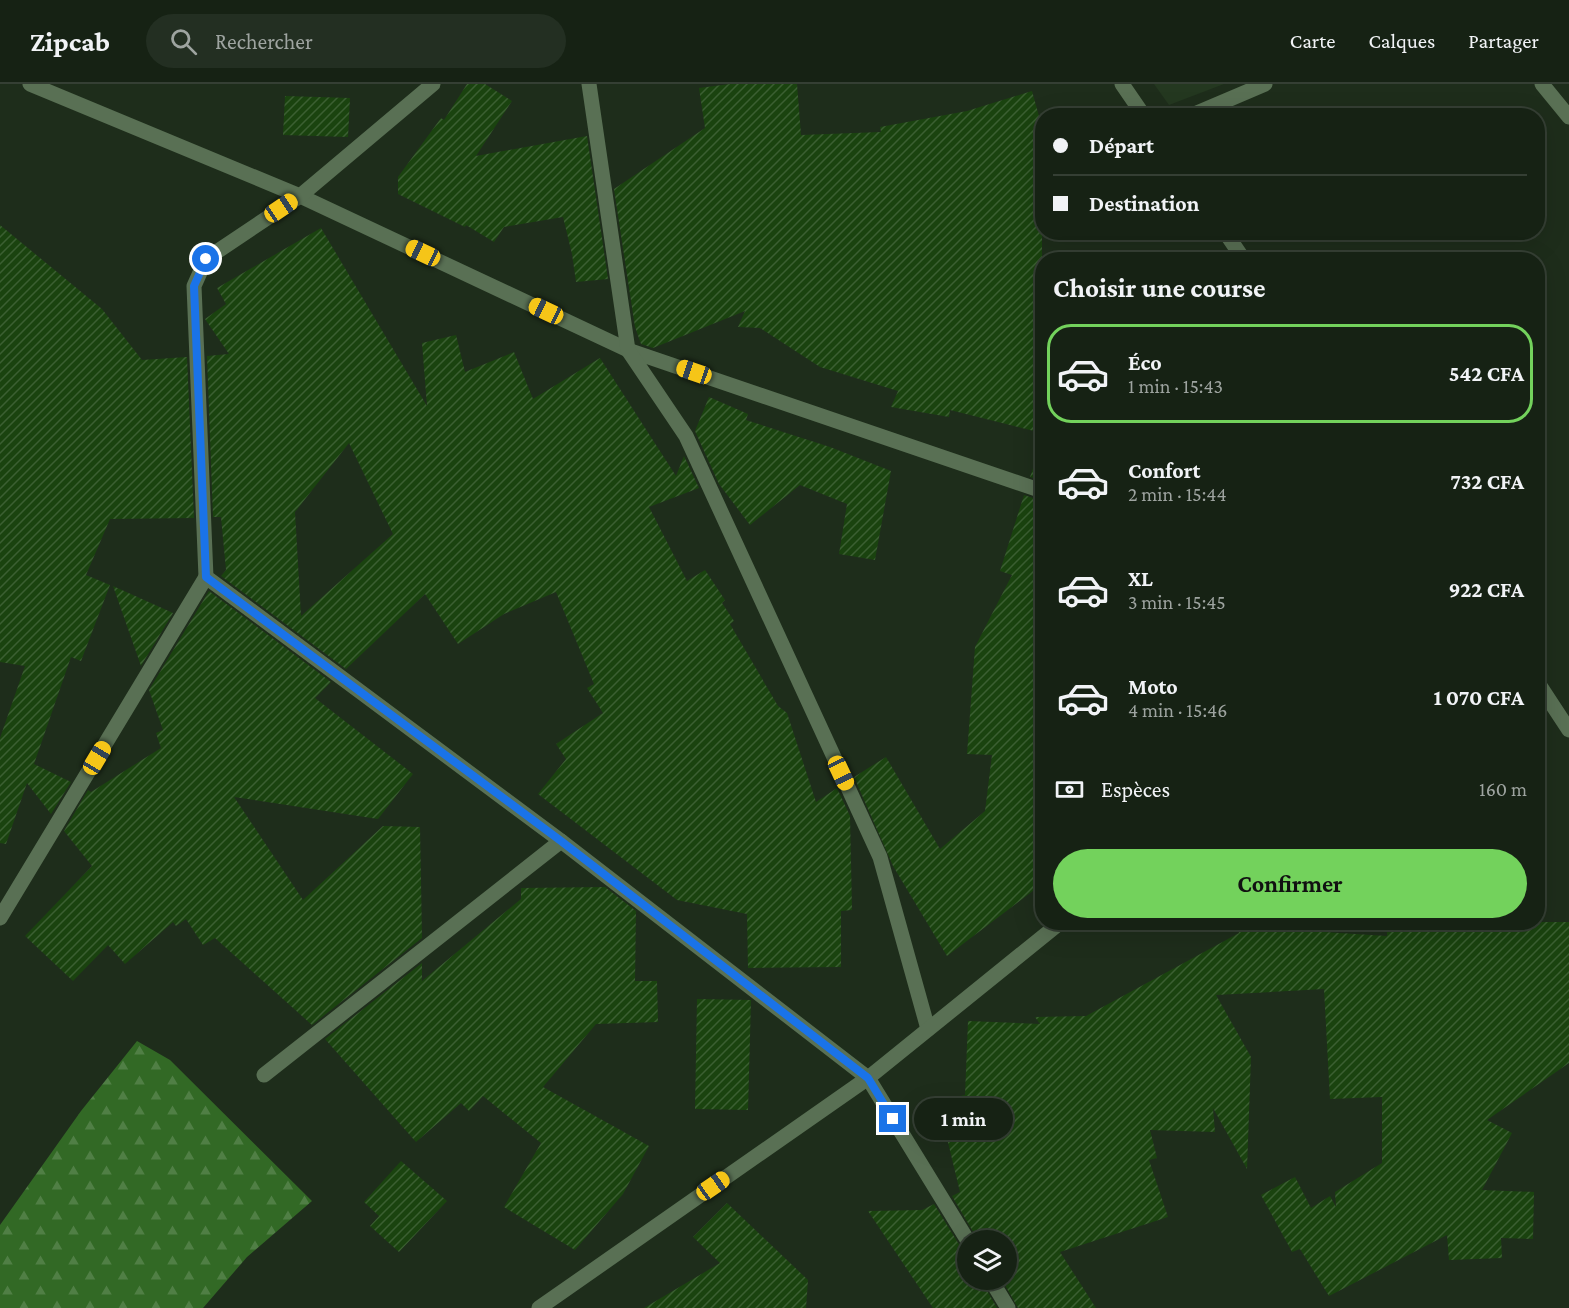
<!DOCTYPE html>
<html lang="fr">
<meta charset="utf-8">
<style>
body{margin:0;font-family:"Crimson Pro",serif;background:#232f22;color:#f1f3f6;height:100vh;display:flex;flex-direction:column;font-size:22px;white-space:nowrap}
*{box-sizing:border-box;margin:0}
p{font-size:20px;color:#9ea4a0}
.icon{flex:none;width:33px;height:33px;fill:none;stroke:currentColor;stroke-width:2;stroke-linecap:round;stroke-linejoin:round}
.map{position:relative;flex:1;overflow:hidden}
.details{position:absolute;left:1035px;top:168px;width:510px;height:678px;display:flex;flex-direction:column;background:#162214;border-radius:24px;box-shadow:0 6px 24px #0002,0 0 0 2px #353f34}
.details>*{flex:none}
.top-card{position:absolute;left:1035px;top:24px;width:510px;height:132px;border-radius:24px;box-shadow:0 6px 24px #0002,0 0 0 2px #353f34;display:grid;align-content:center;height:132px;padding:0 18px;background:#162214}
.controls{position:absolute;left:957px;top:1146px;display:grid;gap:12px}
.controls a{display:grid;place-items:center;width:60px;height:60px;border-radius:50%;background:#162214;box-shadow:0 6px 24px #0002,0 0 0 2px #353f34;font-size:30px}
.end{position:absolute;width:27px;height:27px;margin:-14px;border:8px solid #1a73e8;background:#fff;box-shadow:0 0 0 3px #fff}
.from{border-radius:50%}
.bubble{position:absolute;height:42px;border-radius:21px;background:#162214;box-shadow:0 6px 24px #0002,0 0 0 2px #353f34;font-size:20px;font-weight:700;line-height:42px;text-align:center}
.car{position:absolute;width:18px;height:36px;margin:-18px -9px;border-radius:8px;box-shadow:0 0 4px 2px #0007;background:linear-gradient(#f5c518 24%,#345 0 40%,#f5c518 0 76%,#345 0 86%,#f5c518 0)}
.top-card b{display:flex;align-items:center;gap:21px;height:57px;font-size:22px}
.top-card b+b{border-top:2px solid #353f34}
.top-card i{width:15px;height:15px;background:#f1f3f6}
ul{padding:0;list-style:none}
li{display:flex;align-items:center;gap:18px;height:99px;margin:0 12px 9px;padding:0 6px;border:3px solid transparent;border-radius:24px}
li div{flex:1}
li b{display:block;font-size:22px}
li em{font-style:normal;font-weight:700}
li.selected{border-color:#73d25c}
li>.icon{width:54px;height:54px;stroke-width:1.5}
h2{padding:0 18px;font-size:27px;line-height:72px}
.pay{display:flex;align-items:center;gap:15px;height:66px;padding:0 18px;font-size:22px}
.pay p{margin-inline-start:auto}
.action{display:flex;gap:12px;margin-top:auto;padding:12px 18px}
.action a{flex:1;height:69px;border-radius:36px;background:#73d25c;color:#111;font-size:24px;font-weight:700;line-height:69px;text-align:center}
header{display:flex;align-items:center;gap:36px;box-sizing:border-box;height:84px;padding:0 30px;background:#162214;border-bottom:2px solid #353f34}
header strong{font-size:28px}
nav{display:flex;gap:33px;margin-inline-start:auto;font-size:21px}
.search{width:420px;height:54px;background:#232f22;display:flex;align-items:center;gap:15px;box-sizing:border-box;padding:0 21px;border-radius:33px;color:#9ea4a0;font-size:22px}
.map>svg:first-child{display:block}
</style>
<header>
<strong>Zipcab</strong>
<div class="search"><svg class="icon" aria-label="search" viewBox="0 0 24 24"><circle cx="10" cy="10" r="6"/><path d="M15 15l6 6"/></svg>Rechercher</div>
<nav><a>Carte</a><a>Calques</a><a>Partager</a></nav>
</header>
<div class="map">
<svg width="1569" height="1224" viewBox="0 0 1569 1224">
<defs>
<pattern id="forest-firs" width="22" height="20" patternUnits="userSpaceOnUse" patternTransform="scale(1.5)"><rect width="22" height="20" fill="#326925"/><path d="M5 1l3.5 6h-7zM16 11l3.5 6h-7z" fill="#507f45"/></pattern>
<pattern id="building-hatch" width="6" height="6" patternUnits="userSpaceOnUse" patternTransform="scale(1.5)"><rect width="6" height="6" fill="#1a430f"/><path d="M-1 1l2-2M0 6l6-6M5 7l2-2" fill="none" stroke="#3b5f32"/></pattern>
</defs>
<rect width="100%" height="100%" fill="#1e2d1b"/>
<path fill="#243820" d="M1154,0H1224L1169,21Z"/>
<path fill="url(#forest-firs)" d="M137,957L170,976L312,1117L247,1173L203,1224H0V1141L81,1027Z"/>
<g fill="url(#building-hatch)" fill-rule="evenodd">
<path d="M467,0H485L512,17L476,72L587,52L608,195L576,198L572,170L563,133L504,143L494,158L466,141L465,143L398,110V93L441,34L444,36Z"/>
<path d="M730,0H797L801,51L881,48L880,43L967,27L1032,7L1042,43V349L950,326L949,333L891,323L898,307L820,283L760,244L738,243L745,227L653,264L641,260L635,243L614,105L705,44L699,4Z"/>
<path d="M285,12L350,14L348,53L283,51Z"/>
<path d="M0,141L102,225L142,276L187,273L194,434L110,435L86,491L110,501L81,577L71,573L34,680L71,698L51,730L27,699L6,760L0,759V654L25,582L0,578Z"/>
<path d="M321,144L427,322L422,259L456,251L465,288L514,268L533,315L600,274L676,392L684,372L699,404L649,423L687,497L705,486L725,516L722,519L734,537L730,540L778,622L787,629L816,718L837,704L850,732L852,826L841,827V883L748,884L747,830L677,816L538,710L566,675L556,660L603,629L587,604L594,600L556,508L504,530L458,560L425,510L346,585L221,492L226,486L221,433H213L207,272L229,270L205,235L226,220L217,204ZM349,359L393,450L301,532L295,428Z"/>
<path d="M709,313L748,330L746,336L830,363L891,387L875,476L839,470L847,420L800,401L750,441L719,400L695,347Z"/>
<path d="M1034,381L1042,382V397L1030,393Z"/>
<path d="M1024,411L1042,417V800L947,872L893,782L854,693L886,673L940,765L985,727L992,671L967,670L975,563L1012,491L1000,487Z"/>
<path d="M113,502L173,529L141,582Z"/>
<path d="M209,507L331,598L315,614L413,690L378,735L234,713L303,816L383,742L420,743L422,854L312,941L215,854L203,861L186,835L176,842L173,838L125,880L108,861L73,897L25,852L92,782L64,747L88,706L91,708L161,664L156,649L163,646L149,606Z"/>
<path d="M605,803L636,827L635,897H657L658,938L596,940L543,1003L649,1062L623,1110L575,1166L504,1123L541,1059L483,1012L469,1027L461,1019L416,1058L325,955L422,879V897L521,815V804Z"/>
<path d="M1235,838H1308V847L1387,852V838H1569V979L1487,1036L1512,1049L1482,1106L1534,1108L1533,1155L1501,1154L1502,1174L1449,1176L1447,1151L1329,1212L1300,1165L1292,1168L1261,1111L1295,1093L1311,1124L1330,1112L1336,1123L1335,1108L1382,1079V1013L1330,1015L1324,905L1216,911L1251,973L1247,1085L1213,1024L1215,1048L1150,1046L1157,1074L1149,1076L1168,1133L1060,1168L1096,1224H1018L1002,1196H1006V1156H978L952,1112L960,1108L938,1017L965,1011L968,937L1040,940L1035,933L1086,932L1239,849Z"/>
<path d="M697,915L751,916L748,1026L695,1025Z"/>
<path d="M401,1077L447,1117L399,1168L370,1142L379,1132L364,1118Z"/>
<path d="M727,1119L808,1196L806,1224H644L720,1179L693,1153Z"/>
<path d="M934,1120L960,1162L968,1167V1196H981L997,1224H933L868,1127L922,1126Z"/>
</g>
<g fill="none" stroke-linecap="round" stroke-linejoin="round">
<g stroke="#597054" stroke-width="15">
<path d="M30,0L300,112L628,266L1042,407"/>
<path d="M433,0L300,112L206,175L194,202L206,493L561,757L868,994L968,1157"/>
<path d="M589,0L628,266L686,352L880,773L928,945"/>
<path d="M1122,0L1144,32"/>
<path d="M1542,0L1569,33"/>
<path d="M1190,32L1265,0"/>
<path d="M1225,148L1244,176"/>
<path d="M1538,599L1569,646"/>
<path d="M0,834L206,493"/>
<path d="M264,991L561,757"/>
<path d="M991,1196L1008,1224"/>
<path d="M539,1224L868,994L1061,838"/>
</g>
</g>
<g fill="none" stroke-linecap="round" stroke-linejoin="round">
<path stroke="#1a73e8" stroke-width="8" d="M206,175L194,202L206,493L561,757L868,994L893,1035"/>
</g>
</svg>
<div class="controls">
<a><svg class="icon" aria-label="layers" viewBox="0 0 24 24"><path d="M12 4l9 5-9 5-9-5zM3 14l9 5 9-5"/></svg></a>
</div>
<i class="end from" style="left:206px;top:175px"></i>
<i class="end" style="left:893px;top:1035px"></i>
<div class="bubble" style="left:914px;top:1014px;width:99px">1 min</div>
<i class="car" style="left:281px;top:124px;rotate:56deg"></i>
<i class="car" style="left:423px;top:169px;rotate:295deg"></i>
<i class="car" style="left:546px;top:227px;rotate:295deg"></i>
<i class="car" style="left:694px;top:288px;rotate:289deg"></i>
<i class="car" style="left:97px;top:674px;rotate:31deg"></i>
<i class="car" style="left:841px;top:689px;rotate:155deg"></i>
<i class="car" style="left:713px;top:1102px;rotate:55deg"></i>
<div class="top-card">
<b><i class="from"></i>Départ</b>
<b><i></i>Destination</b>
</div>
<section class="details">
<h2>Choisir une course</h2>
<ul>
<li class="selected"><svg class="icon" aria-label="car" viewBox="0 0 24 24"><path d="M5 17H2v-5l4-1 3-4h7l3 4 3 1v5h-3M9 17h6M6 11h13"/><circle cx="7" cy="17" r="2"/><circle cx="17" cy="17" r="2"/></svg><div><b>Éco</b><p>1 min · 15:43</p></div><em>542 CFA</em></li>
<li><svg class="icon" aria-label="car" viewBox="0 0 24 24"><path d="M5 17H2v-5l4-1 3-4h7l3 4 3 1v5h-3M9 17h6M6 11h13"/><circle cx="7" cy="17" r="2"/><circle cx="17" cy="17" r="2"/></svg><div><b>Confort</b><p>2 min · 15:44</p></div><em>732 CFA</em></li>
<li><svg class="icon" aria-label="car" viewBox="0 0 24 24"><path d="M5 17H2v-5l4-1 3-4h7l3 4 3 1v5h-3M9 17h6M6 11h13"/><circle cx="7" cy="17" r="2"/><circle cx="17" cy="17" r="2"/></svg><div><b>XL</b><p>3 min · 15:45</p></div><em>922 CFA</em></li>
<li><svg class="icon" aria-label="car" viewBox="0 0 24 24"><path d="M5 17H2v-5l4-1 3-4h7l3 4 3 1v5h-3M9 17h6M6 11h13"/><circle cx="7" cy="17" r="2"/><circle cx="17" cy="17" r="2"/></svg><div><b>Moto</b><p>4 min · 15:46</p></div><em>1 070 CFA</em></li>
</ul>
<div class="pay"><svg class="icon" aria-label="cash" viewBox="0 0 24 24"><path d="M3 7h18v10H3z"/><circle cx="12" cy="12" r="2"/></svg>Espèces<p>160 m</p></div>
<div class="action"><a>Confirmer</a></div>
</section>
</div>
